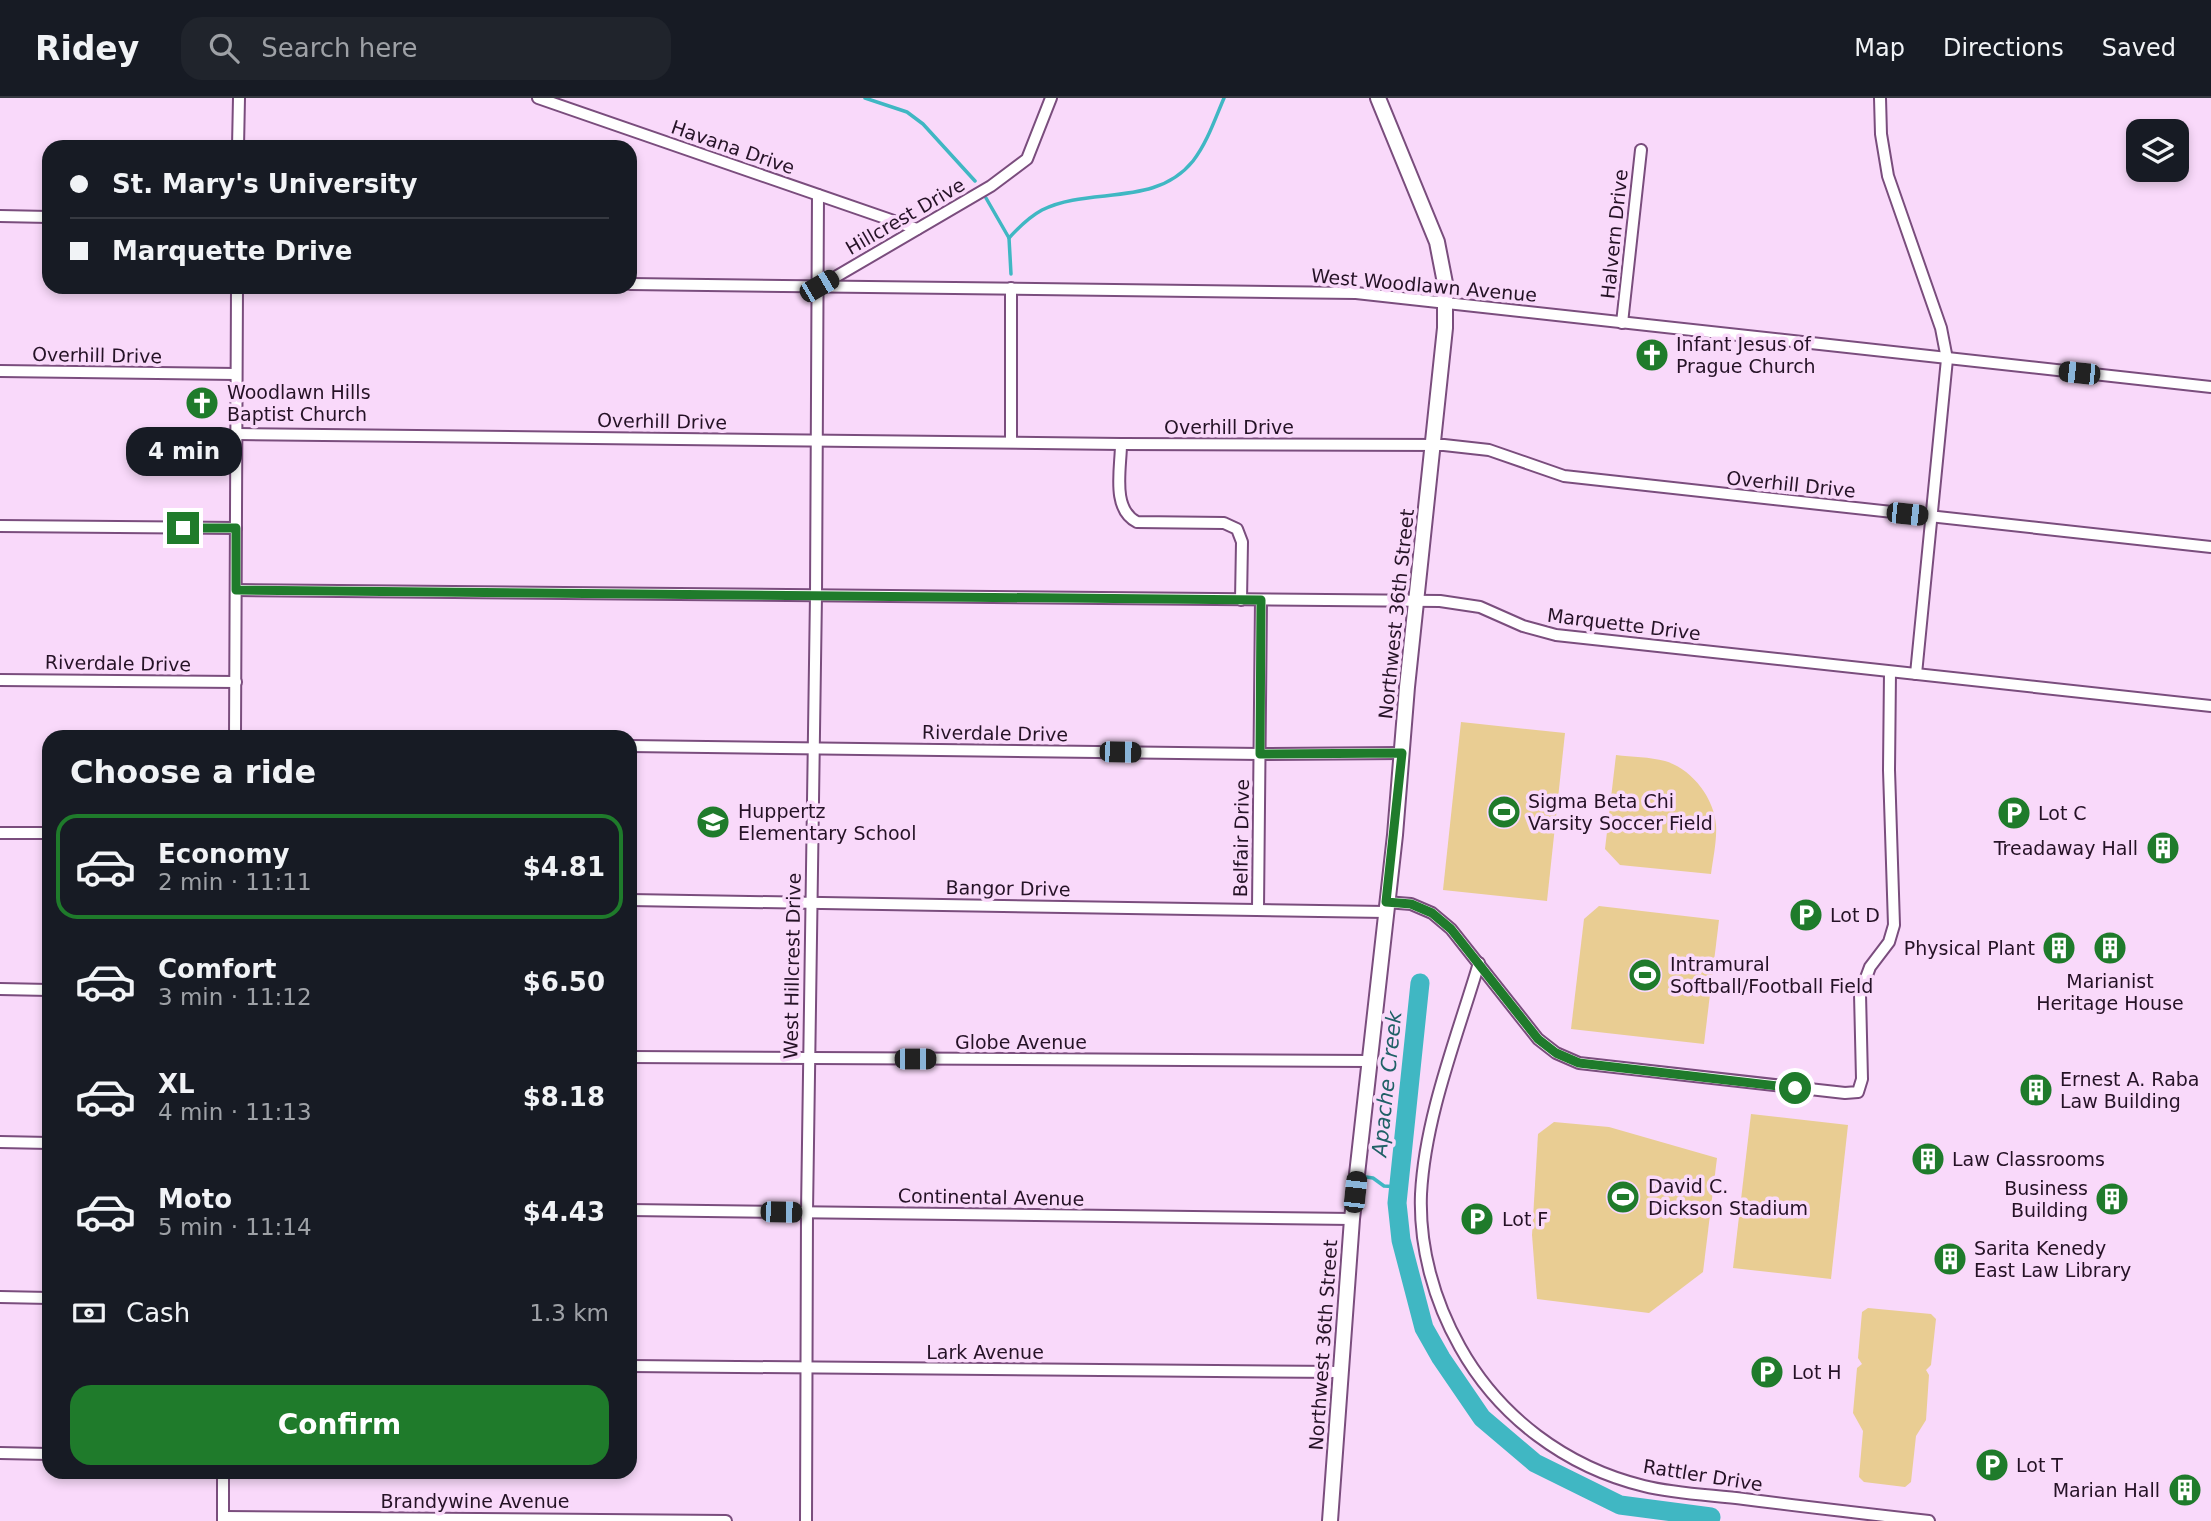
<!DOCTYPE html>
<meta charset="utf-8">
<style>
body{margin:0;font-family:"DejaVu Sans",sans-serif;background:#20242c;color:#f1f3f6;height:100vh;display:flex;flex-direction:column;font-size:26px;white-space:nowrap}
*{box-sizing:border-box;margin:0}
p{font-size:23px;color:#9ea1a6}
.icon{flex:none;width:38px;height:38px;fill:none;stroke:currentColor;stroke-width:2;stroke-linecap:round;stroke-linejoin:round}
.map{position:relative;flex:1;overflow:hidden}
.details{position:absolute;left:42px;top:632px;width:595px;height:749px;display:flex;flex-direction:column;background:#171b24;border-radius:21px;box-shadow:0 4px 10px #0003}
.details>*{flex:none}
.top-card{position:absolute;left:42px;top:42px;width:595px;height:154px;border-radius:21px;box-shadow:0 4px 10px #0003;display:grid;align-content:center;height:154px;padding:0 28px;background:#171b24}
.fabs{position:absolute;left:2126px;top:21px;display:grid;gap:14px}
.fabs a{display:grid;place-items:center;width:63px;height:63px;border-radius:14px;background:#171b24;box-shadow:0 4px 10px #0003;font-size:35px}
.end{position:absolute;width:32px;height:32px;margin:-16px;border:9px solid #1f7b2b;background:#fff;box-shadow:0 0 0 4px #fff}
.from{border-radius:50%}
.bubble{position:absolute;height:49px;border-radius:21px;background:#171b24;box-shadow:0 4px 10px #0003;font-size:23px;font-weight:800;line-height:49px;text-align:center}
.car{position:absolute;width:21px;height:42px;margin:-21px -10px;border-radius:9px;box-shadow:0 0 5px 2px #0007;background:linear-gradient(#222 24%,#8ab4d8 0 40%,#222 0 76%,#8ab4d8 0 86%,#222 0)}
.top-card b{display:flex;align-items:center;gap:24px;height:66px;font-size:26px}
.top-card b+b{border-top:2px solid #363941}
.top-card i{width:18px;height:18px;background:#f1f3f6}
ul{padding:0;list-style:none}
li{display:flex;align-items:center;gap:21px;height:105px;margin:0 14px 10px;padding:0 14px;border:4px solid transparent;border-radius:21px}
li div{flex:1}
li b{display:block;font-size:26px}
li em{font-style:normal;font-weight:800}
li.on{border-color:#1f7b2b}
li>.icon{width:63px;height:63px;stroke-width:1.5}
h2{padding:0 28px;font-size:32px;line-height:84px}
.pay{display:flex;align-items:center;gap:18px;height:77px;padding:0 28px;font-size:26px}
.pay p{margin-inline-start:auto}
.action{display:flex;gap:14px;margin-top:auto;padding:14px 28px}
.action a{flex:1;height:80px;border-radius:21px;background:#1f7b2b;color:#fff;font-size:28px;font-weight:800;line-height:80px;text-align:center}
header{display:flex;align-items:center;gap:42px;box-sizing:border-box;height:98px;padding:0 35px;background:#171b24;border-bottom:2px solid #363941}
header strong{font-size:33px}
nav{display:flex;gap:38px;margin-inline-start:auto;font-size:24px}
.search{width:490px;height:63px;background:#20242c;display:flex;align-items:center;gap:18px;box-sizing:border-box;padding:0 24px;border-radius:21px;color:#9ea1a6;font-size:26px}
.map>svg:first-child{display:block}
</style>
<header>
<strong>Ridey</strong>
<div class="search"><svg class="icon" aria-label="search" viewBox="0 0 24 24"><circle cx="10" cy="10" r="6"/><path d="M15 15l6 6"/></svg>Search here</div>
<nav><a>Map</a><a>Directions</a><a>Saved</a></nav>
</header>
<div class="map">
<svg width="2211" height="1423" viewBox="0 0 2211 1423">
<rect width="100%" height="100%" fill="#f9d9fa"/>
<g fill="#e9cd93">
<path d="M1461,624L1565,635L1547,803L1443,792Z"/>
<path d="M1616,657C1632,659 1650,659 1665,663C1692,671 1714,700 1716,727C1717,743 1713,760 1711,776L1620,767L1605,751Z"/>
<path d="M1599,808L1719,822L1704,946L1571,931L1584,821Z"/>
<path d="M1751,1016L1848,1027L1831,1181L1733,1170Z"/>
<path d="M1554,1024L1609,1029L1717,1060L1703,1174L1649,1215L1537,1201L1532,1137L1538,1036Z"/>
<path d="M1868,1210L1931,1216L1936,1221L1931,1267L1926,1272L1929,1277L1926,1322L1916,1338L1911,1384L1905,1389L1864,1384L1859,1379L1863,1333L1853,1315L1857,1270L1862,1266L1858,1260L1862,1214Z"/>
</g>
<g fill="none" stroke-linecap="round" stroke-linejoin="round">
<g stroke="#40b7c3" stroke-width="3.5">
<path d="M865,0L907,14L923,26L975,83"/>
<path d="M986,100L1009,140L1011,176"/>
<path d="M1009,140C1019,129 1029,119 1042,112C1090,88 1155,110 1193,63C1207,45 1215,21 1224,0"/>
<path d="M1366,1079L1373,1080L1384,1088L1399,1089"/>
</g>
<path stroke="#40b7c3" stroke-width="19" d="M1420,885L1397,1105L1401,1142L1424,1230L1441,1260L1482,1320L1535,1365L1620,1407L1711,1419"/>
<defs>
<g id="minor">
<path d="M538,0L917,131"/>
<path d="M1880,0L1881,36L1888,78L1941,230L1947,261L1916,576"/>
<path d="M238,49L239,0"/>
<path d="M0,118L49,119"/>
<path d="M630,186L1356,195L2211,289"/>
<path d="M820,188L991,88L1027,61L1051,0"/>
<path d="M1622,225L1641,52"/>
<path d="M0,273L236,276"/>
<path d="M237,336L1121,346L1444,347L1489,352L1564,378L2211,449"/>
<path d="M1011,344V190"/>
<path d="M1121,346C1121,370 1111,411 1137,424L1224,425L1237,431L1242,444L1241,502"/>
<path d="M0,428L236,430"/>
<path d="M236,492L1440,503L1480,509L1523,528L1556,537L2211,608"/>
<path d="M0,582L236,584"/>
<path d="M235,639L237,189"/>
<path d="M630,648L1260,656L1402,655"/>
<path d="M0,735H49"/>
<path d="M630,802L1386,814"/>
<path d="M1386,804L1411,806L1432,815L1451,831L1538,941L1556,955L1579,965L1845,995L1858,994L1862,981L1860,896L1870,869L1889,844L1894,827L1889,672L1890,574"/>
<path d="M1258,811L1261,502"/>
<path d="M1479,865C1457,939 1425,1019 1421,1096C1419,1149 1434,1203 1460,1249C1499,1319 1566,1369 1644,1388C1676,1396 1712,1397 1744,1401C1806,1409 1867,1416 1929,1423"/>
<path d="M0,891L49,892"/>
<path d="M630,959L1369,963"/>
<path d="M0,1044L49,1045"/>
<path d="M630,1112L1352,1121"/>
<path d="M0,1199L49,1200"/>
<path d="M630,1268L1339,1274"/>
<path d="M0,1355L49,1356"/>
<path d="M223,1419L726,1423"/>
<path d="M223,1423V1374"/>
<path d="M806,1423L807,1114L816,497L818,97"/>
</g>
<path id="major" d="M1330,1423L1352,1121L1395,737L1407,589L1445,230V185L1437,144L1378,0"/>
</defs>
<use href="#minor" stroke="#7a4d7d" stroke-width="14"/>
<use href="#major" stroke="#7a4d7d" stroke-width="18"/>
<use href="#minor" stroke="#fff" stroke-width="10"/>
<use href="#major" stroke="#fff" stroke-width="14"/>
</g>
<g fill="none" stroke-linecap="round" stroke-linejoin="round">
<path stroke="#1f7b2b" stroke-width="9" d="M183,430H236V492L1261,502L1260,656L1402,655L1386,804L1411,806L1432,815L1451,831L1538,941L1556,955L1579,965L1795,990"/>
</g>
<defs>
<symbol id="church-disc" viewBox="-11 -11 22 22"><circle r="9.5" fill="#1f7b2b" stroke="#f9d9fa"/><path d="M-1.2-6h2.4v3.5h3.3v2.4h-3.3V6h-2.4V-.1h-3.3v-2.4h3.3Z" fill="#fff"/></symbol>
<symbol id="stadium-disc" viewBox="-11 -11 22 22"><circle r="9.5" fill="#1f7b2b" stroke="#f9d9fa"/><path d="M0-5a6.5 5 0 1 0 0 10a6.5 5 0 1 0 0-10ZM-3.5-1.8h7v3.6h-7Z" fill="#fff"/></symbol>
<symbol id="parking-disc" viewBox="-11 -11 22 22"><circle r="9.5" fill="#1f7b2b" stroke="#f9d9fa"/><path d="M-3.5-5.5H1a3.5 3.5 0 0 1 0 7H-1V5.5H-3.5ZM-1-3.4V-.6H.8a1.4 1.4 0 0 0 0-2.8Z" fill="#fff"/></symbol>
<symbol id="school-disc" viewBox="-11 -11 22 22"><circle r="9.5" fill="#1f7b2b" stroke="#f9d9fa"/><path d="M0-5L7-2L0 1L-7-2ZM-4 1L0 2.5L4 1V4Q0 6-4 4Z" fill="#fff"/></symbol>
<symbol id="building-disc" viewBox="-11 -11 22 22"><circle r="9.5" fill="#1f7b2b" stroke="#f9d9fa"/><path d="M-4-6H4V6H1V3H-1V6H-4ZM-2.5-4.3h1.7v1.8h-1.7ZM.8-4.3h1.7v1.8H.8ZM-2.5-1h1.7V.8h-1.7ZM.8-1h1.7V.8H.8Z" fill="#fff"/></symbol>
</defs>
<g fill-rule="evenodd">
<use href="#church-disc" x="1633" y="238" width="38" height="38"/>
<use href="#church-disc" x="183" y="286" width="38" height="38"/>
<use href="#stadium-disc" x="1485" y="695" width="38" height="38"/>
<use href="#parking-disc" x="1995" y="696" width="38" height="38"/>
<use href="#school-disc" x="694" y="705" width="38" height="38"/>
<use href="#building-disc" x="2144" y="731" width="38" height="38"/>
<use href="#parking-disc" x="1787" y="798" width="38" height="38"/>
<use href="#building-disc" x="2040" y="831" width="38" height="38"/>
<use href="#building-disc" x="2091" y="831" width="38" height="38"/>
<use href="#stadium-disc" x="1626" y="858" width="38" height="38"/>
<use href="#building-disc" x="2017" y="973" width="38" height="38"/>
<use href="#building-disc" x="1909" y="1042" width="38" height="38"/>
<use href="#stadium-disc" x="1604" y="1080" width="38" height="38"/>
<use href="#building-disc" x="2093" y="1082" width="38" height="38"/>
<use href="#parking-disc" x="1458" y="1102" width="38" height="38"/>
<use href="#building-disc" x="1931" y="1142" width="38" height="38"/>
<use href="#parking-disc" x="1748" y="1255" width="38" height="38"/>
<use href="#parking-disc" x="1973" y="1348" width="38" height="38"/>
<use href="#building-disc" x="2166" y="1373" width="38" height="38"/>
</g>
<g text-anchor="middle" stroke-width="7" stroke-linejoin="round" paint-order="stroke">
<g font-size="19" fill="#251226" stroke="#f9d9fa">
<text transform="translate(733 49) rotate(19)" y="7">Havana Drive</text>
<text transform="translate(905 118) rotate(-30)" y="7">Hillcrest Drive</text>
<text transform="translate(1614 136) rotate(-84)" y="7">Halvern Drive</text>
<text transform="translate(1424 187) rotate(5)" y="7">West Woodlawn Avenue</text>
<text transform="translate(97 257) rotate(1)" y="7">Overhill Drive</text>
<text transform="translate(662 323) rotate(1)" y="7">Overhill Drive</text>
<text x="1229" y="336">Overhill Drive</text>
<text transform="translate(1791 386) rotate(6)" y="7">Overhill Drive</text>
<text transform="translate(1396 516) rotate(-84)" y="7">Northwest 36th Street</text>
<text transform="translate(1624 526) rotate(7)" y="7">Marquette Drive</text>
<text transform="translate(118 565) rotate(1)" y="7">Riverdale Drive</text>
<text transform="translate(995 635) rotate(1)" y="7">Riverdale Drive</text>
<text transform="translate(1241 740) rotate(-89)" y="7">Belfair Drive</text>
<text transform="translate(1008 790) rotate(1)" y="7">Bangor Drive</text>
<text transform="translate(792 868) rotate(-89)" y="7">West Hillcrest Drive</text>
<text x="1021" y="951">Globe Avenue</text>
<text transform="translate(991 1099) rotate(1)" y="7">Continental Avenue</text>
<text transform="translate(1323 1247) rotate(-86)" y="7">Northwest 36th Street</text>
<text x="985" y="1261">Lark Avenue</text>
<text transform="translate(1703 1377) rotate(9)" y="7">Rattler Drive</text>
<text x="475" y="1410">Brandywine Avenue</text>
</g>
<g font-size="19" fill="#251226" stroke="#f9d9fa" text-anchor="start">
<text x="1676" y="253">Infant Jesus of<tspan x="1676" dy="22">Prague Church</tspan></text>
<text x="227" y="301">Woodlawn Hills<tspan x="227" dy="22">Baptist Church</tspan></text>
<text x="1528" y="710">Sigma Beta Chi<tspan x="1528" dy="22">Varsity Soccer Field</tspan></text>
<text x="738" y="720">Huppertz<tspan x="738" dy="22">Elementary School</tspan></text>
<text x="2038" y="722">Lot C</text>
<text x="2138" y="757" text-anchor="end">Treadaway Hall</text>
<text x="1830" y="824">Lot D</text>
<text x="2035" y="857" text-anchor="end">Physical Plant</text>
<text x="1670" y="873">Intramural<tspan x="1670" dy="22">Softball/Football Field</tspan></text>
<text x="2110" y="890" text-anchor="middle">Marianist<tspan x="2110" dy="22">Heritage House</tspan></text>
<text x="2060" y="988">Ernest A. Raba<tspan x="2060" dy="22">Law Building</tspan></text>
<text x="1952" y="1068">Law Classrooms</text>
<text x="1648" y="1095">David C.<tspan x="1648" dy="22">Dickson Stadium</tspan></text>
<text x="2088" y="1097" text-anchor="end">Business<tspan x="2088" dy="22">Building</tspan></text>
<text x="1502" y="1128">Lot F</text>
<text x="1974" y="1157">Sarita Kenedy<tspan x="1974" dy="22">East Law Library</tspan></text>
<text x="1792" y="1281">Lot H</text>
<text x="2016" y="1374">Lot T</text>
<text x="2160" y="1399" text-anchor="end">Marian Hall</text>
</g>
<g font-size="21" font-style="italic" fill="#1f6066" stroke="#f9d9fa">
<text transform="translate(1387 986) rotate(-84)" y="7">Apache Creek</text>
</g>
</g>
</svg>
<div class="fabs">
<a><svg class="icon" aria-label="layers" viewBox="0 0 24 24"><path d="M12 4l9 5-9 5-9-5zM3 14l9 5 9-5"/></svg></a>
</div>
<i class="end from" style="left:1795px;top:990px"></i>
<i class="end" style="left:183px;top:430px"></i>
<div class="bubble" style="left:126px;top:329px;width:116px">4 min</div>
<i class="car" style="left:819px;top:188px;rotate:60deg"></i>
<i class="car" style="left:2079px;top:275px;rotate:276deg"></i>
<i class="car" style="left:1907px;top:416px;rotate:96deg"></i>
<i class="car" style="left:1120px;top:654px;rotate:91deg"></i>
<i class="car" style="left:915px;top:961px;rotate:90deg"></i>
<i class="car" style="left:1355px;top:1094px;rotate:6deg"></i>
<i class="car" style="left:781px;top:1114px;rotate:91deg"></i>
<div class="top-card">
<b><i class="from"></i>St. Mary's University</b>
<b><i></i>Marquette Drive</b>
</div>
<section class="details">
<h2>Choose a ride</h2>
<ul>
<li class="on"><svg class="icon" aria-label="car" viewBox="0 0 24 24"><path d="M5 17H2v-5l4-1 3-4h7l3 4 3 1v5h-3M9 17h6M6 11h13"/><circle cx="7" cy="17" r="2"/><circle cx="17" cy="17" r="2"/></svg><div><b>Economy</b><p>2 min · 11:11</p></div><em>$4.81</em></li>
<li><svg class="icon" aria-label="car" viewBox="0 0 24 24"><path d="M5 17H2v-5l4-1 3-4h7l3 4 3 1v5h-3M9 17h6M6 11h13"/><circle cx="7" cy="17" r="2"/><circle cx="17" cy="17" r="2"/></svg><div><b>Comfort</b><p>3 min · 11:12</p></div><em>$6.50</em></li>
<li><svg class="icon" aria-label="car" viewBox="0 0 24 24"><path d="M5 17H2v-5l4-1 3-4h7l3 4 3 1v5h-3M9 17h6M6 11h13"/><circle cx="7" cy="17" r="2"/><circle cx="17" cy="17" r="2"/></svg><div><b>XL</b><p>4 min · 11:13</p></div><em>$8.18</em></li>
<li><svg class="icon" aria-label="car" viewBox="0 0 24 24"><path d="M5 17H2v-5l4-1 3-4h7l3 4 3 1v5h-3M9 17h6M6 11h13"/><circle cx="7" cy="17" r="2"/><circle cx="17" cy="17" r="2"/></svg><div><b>Moto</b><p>5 min · 11:14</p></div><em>$4.43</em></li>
</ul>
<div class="pay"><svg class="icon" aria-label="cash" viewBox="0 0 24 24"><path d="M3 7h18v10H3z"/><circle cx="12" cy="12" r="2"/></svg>Cash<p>1.3 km</p></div>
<div class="action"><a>Confirm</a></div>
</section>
</div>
